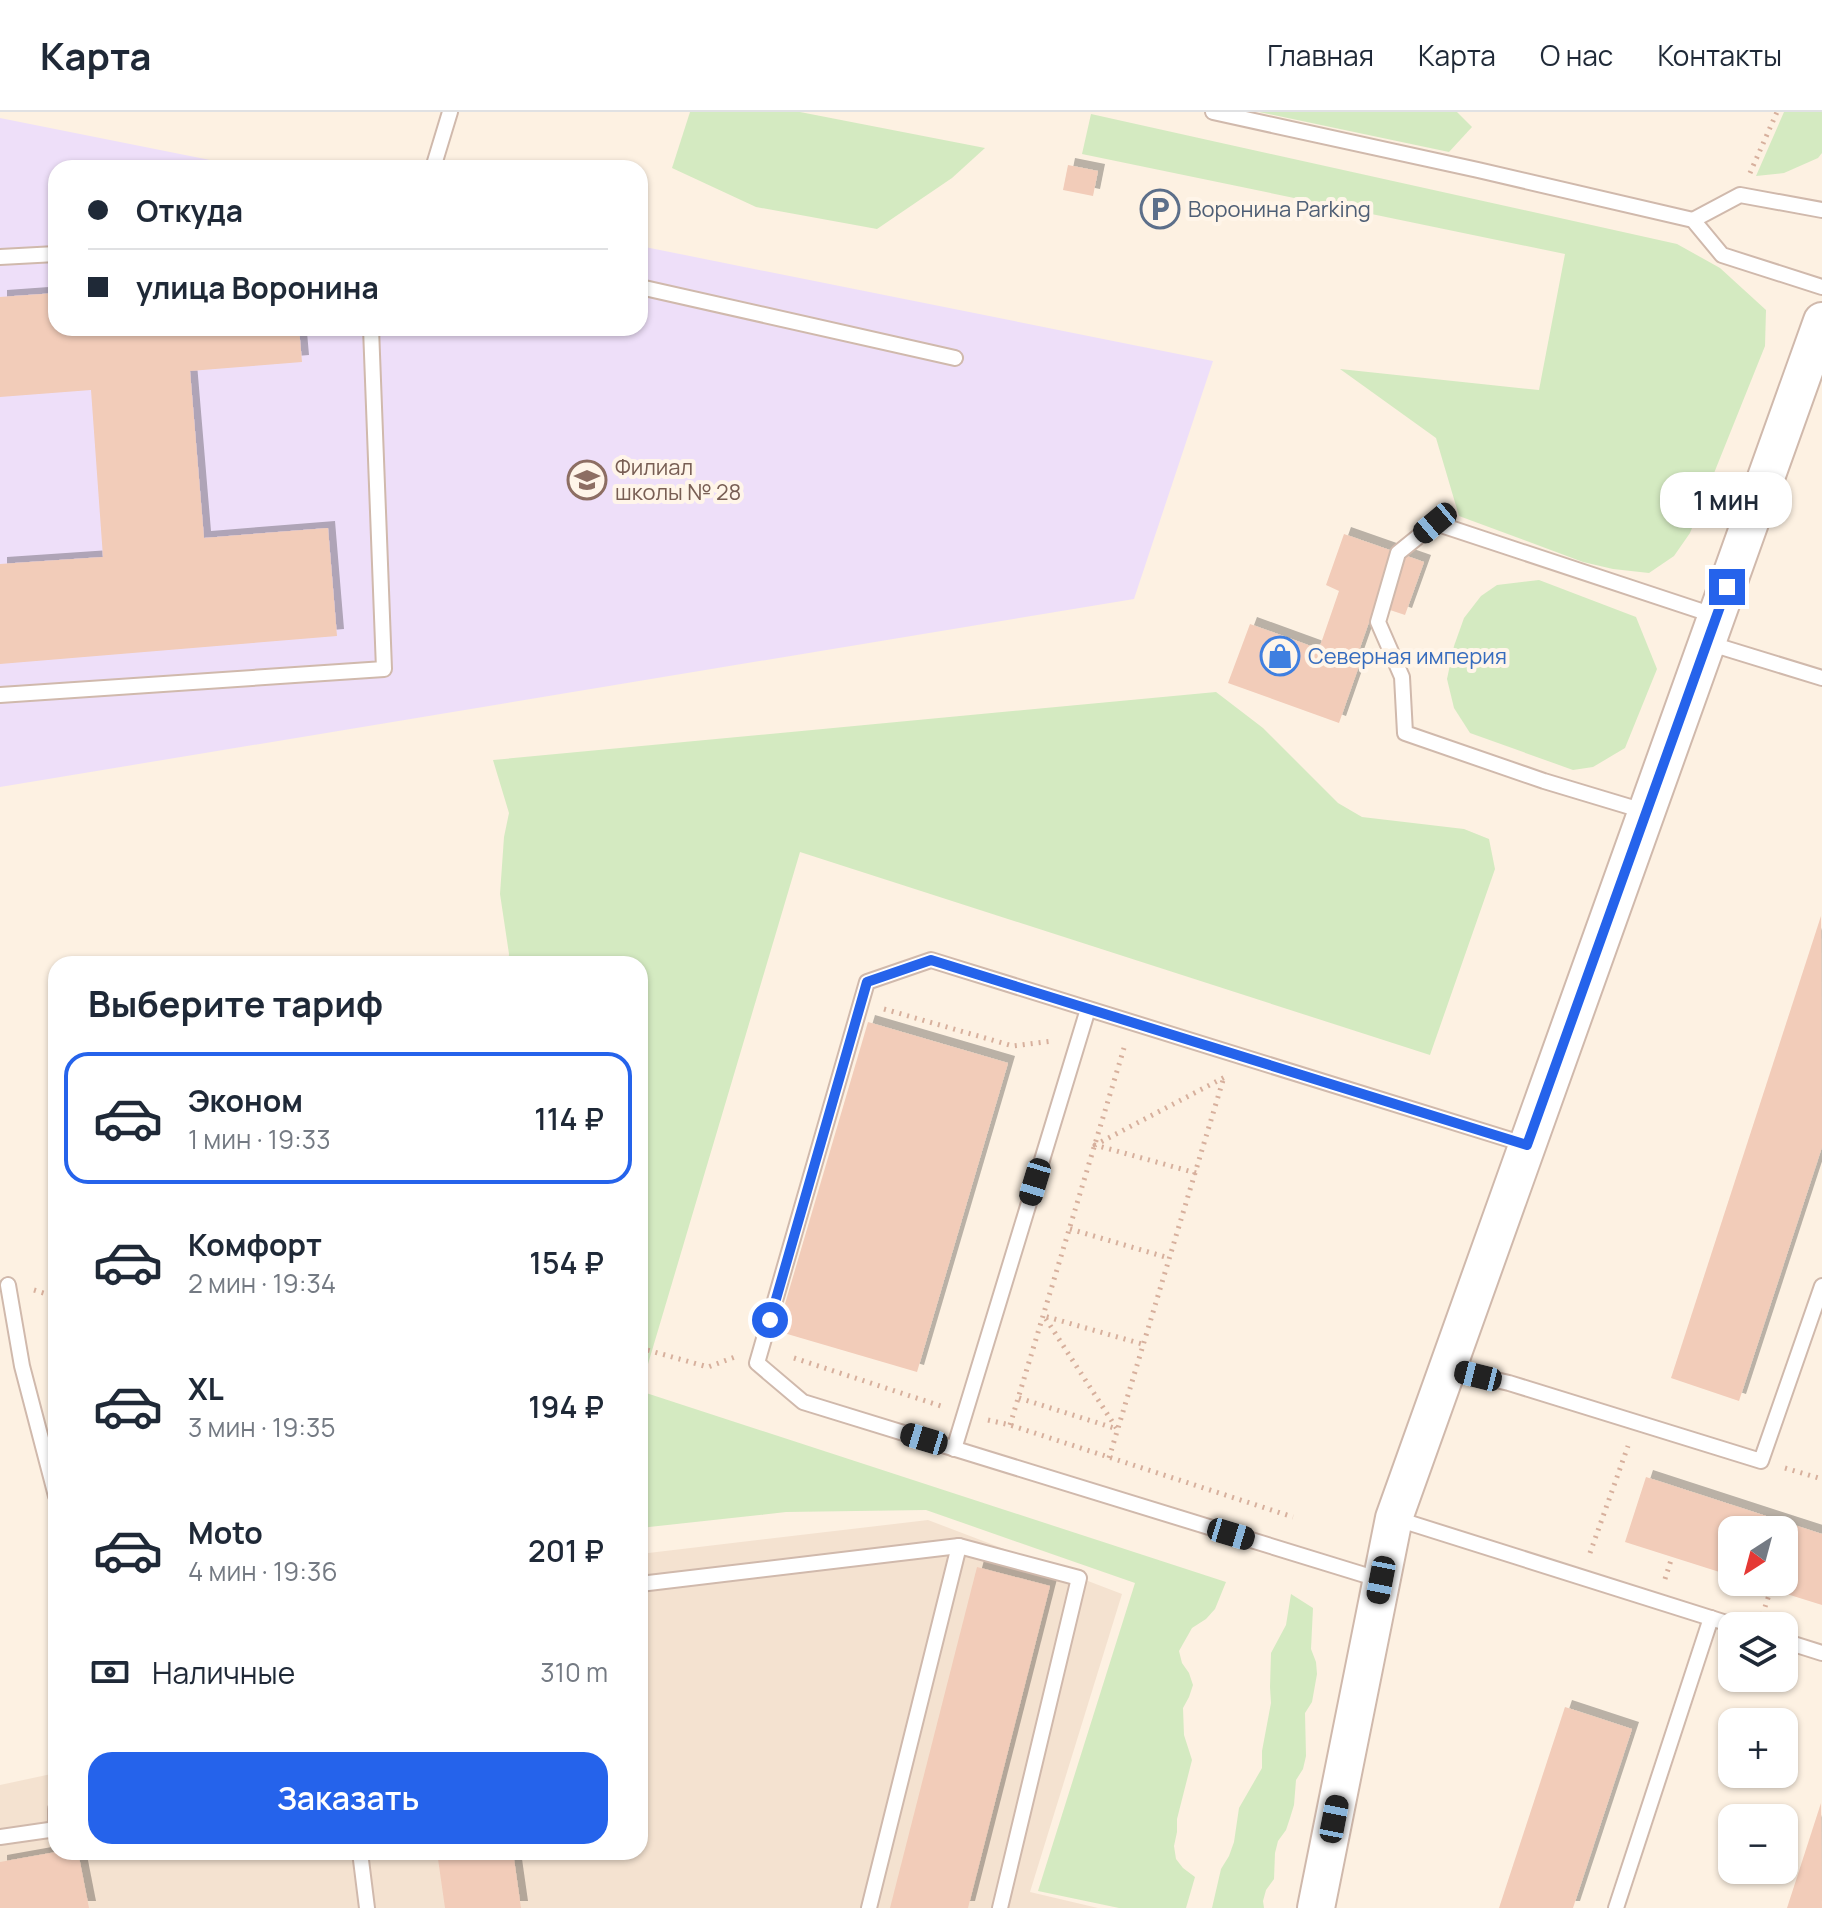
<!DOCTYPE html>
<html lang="ru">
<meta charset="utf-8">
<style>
body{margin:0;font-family:Manrope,sans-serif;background:#f6f6f7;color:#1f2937;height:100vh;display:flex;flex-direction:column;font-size:30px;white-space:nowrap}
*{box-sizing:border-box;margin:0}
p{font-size:26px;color:#747a83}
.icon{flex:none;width:44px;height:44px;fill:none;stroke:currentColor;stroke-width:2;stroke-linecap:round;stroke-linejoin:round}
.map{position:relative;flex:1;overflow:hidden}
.sheet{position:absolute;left:48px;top:844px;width:600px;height:904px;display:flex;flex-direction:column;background:#fff;border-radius:24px;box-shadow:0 2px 6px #0004}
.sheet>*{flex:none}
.hud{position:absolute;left:48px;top:48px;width:600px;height:176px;border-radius:24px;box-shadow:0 2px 6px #0004;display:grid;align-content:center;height:176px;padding:0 40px;background:#fff}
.needle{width:52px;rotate:216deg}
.fabs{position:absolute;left:1718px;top:1404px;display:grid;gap:16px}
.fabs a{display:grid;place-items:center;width:80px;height:80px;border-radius:16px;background:#fff;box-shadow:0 2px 6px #0004;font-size:40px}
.end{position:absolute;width:36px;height:36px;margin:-18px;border:10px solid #2563eb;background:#fff;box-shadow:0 0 0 4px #fff}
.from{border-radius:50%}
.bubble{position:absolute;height:56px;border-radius:24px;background:#fff;box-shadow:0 2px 6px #0004;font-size:26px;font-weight:600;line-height:56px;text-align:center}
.car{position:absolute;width:24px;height:48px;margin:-24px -12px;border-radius:10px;box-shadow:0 0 6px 2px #0007;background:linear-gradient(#222 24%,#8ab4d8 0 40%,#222 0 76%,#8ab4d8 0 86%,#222 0)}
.hud b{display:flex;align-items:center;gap:28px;height:76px;font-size:30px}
.hud b+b{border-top:2px solid #e0e1e3}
.hud i{width:20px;height:20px;background:#1f2937}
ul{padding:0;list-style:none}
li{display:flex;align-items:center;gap:24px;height:132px;margin:0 16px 12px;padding:0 24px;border:4px solid transparent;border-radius:24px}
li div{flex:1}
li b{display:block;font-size:30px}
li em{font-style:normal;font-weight:600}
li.current{border-color:#2563eb}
li>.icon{width:72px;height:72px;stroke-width:1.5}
h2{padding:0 40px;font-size:36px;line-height:96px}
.pay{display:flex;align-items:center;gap:20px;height:88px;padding:0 40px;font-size:30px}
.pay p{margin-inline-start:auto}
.action{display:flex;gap:16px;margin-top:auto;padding:16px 40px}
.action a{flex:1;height:92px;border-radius:24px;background:#2563eb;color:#fff;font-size:32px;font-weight:600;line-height:92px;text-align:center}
header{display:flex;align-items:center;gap:48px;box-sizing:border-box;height:112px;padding:0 40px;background:#fff;border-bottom:2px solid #e0e1e3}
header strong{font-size:38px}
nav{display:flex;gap:44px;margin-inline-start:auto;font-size:28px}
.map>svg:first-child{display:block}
</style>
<header>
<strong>Карта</strong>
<nav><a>Главная</a><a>Карта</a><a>О нас</a><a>Контакты</a></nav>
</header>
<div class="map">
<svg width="1822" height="1796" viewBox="0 0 1822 1796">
<defs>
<filter id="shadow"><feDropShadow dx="7" dy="-7" stdDeviation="0" flood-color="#0004"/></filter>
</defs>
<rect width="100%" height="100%" fill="#fdf1e2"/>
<path fill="#f4e2d0" d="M928,1408L1122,1482L1030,1780L1098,1796H0V1673L56,1661V1740H640V1442Z"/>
<path fill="#eedff9" d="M0,6L250,56H56V216H640V134L1213,249L1134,487L0,675Z"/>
<g fill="#d4eac1">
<path d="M690,0H800L985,36L952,66L877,117L756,95L672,56Z"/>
<path d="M1259,0H1457L1472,15L1449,40Z"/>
<path d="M1784,0H1822V41L1818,46L1784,61L1756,64Z"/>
<path d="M1091,2L1677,132L1720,156L1766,198L1765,234L1690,421L1674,444L1649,461L1613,457L1583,450L1459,404L1436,326L1340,257L1539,278L1565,142L1082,42Z"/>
<path d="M1539,468L1636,505L1657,557L1625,636L1593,655L1573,658L1470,621L1454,596L1447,567L1454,534L1464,506L1481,484L1497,473Z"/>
<path d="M1216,580L1263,616L1338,691L1362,705L1464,717L1489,727L1495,757L1430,943L800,740L640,1279L1226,1470L1215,1497L1206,1507L1192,1516L1179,1539L1182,1551L1189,1561L1193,1573L1189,1585L1183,1596L1184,1623L1192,1648L1177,1707V1720L1174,1734L1176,1747L1183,1756L1195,1765L1186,1796H1119L1038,1779L1135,1471L926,1398L786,1400L640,1416V852H508L509,842L500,782L504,725L509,701L493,648Z"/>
<path d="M1291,1482L1313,1496L1311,1537L1316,1550L1317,1562L1312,1590L1305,1601L1306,1644L1303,1657L1296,1668L1294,1693L1290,1706L1286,1718L1278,1729L1275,1741L1274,1767L1266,1778L1263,1789L1264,1796H1212L1221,1757L1229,1744L1234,1730L1239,1696L1262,1656V1639L1271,1591L1270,1575L1271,1541L1286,1513Z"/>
</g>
<g fill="#f2ccb9" filter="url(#shadow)">
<path d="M1068,53L1098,59L1093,84L1063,78Z"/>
<path d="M56,181V216H299L302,250L190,259L204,426L328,416L337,524L0,552V452L103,445L91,278L0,285V185Z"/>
<path d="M1344,422L1424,450L1405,503L1375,493L1355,550L1360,551L1339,611L1228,571L1250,512L1319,537L1339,479L1326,473Z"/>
<path d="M1821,804L1822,1035L1739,1289L1671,1266Z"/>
<path d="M868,910L1008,951L917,1260L777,1219Z"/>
<path d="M1646,1365L1822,1422V1493L1752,1471L1784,1470V1418H1732V1464L1625,1430Z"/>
<path d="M977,1455L1050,1474L968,1796H890Z"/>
<path d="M1565,1595L1632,1617L1573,1796H1499Z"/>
<path d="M1821,1691L1822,1796H1787Z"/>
<path d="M56,1740H78L89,1796H0V1750Z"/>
<path d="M437,1740H513L521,1796H445Z"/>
</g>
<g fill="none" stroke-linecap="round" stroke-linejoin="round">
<defs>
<g id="service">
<path d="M1213,0L1478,58L1693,108L1722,143L1822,175"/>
<path d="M433,56L450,0"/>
<path d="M1693,108L1740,83L1822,98"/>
<path d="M0,145L56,142"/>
<path d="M640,175L955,246"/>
<path d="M1708,531L1822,566"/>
<path d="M0,583L384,557L371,216"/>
<path d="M1647,700L1544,669L1405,621L1402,565L1378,510L1398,441L1435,411L1716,504"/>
<path d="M8,1173L22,1254L56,1384"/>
<path d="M1448,1257L1509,1271L1761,1349L1822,1174"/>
<path d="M954,1337L1088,897"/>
<path d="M1394,1406L1736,1514"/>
<path d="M1381,1468L803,1290L757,1251L867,870L931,848L1527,1033"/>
<path d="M640,1472L959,1434"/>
<path d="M1784,1529L1822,1541"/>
<path d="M56,1697V1717V1714"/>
<path d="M0,1725L56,1717"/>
<path d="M360,1740L367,1796"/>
<path d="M869,1796L959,1434L1079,1466L1000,1796"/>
<path d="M1616,1796L1711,1506"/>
</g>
<path id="tertiary" d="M1316,1796L1394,1406L1822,209"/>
</defs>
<use href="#service" stroke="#d0b9ac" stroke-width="18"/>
<use href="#tertiary" stroke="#d0b9ac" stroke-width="40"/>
<g stroke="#d7b09d" stroke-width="5" stroke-dasharray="2 6" stroke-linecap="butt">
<path d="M1750,61L1777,0"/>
<path d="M884,897L1013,934L1052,929"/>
<path d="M1196,1061L1095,1033L1225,965"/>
<path d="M1070,1117L1169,1146"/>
<path d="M34,1178L56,1185"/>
<path d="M640,1236L708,1255L735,1245"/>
<path d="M794,1246L944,1295"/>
<path d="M1019,1286L1117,1317L1044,1204L1142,1232"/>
<path d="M988,1308L1010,1313L1293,1405"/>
<path d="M1010,1313L1124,936"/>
<path d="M1109,1346L1224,965"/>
<path d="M1785,1356L1822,1367"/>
<path d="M1590,1441L1628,1334"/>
<path d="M1665,1467L1672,1445"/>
<path d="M1760,1510L1771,1477"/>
</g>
<use href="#service" stroke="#fff" stroke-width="14"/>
<use href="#tertiary" stroke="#fff" stroke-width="36"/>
</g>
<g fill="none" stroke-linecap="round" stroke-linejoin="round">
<path stroke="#2563eb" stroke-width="10" d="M770,1208L867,870L931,848L1527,1033L1727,475"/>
</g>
<defs>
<symbol id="parking-ring" viewBox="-11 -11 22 22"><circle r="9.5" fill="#fff5e9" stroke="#5c6f8a" stroke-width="1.5"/><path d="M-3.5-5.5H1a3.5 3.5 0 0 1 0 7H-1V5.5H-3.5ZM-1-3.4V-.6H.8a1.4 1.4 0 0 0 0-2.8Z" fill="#5c6f8a"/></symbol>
<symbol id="school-ring" viewBox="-11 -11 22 22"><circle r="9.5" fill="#fff5e9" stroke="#8d6e63" stroke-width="1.5"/><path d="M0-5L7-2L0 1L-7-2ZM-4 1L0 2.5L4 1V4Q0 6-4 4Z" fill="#8d6e63"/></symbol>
<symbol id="shop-ring" viewBox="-11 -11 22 22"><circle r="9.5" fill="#fff5e9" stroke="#3f7fe0" stroke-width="1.5"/><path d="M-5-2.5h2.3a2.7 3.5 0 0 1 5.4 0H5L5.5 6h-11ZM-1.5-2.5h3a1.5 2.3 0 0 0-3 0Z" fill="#3f7fe0"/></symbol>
</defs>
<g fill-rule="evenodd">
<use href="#parking-ring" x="1138" y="75" width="44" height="44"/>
<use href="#school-ring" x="565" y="346" width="44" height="44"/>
<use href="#shop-ring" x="1258" y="522" width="44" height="44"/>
</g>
<g text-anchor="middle" stroke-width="8" stroke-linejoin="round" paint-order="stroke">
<g font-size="22" fill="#4e5e75" stroke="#fff5e9" text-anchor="start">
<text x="1188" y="105">Воронина Parking</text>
</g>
<g font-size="22" fill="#785e54" stroke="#fff5e9" text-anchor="start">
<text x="615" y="363">Филиал<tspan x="615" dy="25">школы № 28</tspan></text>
</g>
<g font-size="22" fill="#366cbe" stroke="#fff5e9" text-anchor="start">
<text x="1308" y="552">Северная империя</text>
</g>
</g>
</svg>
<div class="fabs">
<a><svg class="needle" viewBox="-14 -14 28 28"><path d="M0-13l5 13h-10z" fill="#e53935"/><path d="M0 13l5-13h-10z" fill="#747a83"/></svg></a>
<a><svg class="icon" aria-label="layers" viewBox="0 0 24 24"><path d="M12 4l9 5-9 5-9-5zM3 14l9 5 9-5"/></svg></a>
<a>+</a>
<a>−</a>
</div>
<i class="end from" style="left:770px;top:1208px"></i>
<i class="end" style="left:1727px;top:475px"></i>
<div class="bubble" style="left:1660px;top:360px;width:132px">1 мин</div>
<i class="car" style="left:1435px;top:411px;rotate:230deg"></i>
<i class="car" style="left:1035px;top:1070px;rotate:197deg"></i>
<i class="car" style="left:1478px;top:1264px;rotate:284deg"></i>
<i class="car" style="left:924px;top:1327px;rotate:287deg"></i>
<i class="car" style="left:1231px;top:1422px;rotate:107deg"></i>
<i class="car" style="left:1381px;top:1468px;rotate:191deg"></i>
<i class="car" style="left:1334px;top:1707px;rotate:11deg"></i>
<div class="hud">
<b><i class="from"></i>Откуда</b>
<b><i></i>улица Воронина</b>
</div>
<section class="sheet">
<h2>Выберите тариф</h2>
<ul>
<li class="current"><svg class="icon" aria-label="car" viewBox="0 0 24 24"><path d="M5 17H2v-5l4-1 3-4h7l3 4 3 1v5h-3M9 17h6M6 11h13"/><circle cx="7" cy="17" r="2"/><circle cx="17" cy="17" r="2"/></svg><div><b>Эконом</b><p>1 мин · 19:33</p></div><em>114 ₽</em></li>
<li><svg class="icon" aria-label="car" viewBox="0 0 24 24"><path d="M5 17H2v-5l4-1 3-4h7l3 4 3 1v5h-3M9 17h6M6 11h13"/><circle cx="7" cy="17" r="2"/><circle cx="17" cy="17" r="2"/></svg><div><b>Комфорт</b><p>2 мин · 19:34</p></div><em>154 ₽</em></li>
<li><svg class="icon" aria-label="car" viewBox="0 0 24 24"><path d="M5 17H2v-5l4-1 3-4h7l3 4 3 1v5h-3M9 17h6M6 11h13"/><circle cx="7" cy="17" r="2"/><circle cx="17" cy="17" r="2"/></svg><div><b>XL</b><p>3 мин · 19:35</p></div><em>194 ₽</em></li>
<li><svg class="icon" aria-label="car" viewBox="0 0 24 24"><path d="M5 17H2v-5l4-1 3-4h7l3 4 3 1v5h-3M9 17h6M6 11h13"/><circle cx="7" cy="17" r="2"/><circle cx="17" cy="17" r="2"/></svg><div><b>Moto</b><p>4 мин · 19:36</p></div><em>201 ₽</em></li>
</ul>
<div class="pay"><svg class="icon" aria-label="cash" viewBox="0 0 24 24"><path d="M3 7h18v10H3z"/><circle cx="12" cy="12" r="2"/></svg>Наличные<p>310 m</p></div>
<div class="action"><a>Заказать</a></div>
</section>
</div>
